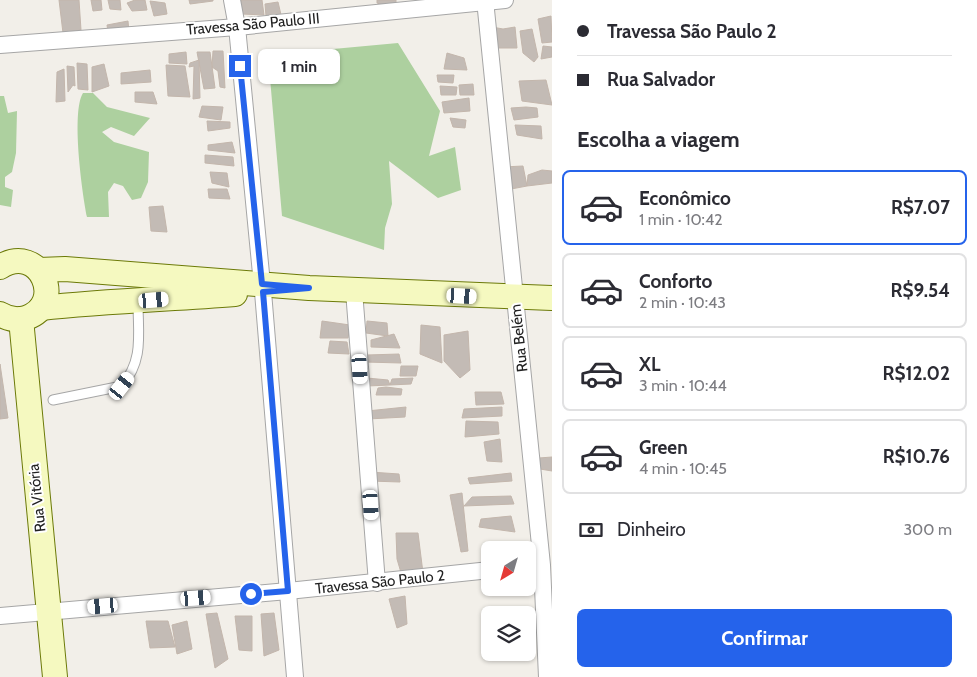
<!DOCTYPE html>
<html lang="pt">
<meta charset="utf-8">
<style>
body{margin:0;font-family:Cabin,sans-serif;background:#f7f7f7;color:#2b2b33;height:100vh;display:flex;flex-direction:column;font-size:19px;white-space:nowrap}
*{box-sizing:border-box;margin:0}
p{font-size:16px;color:#7c7c81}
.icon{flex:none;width:28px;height:28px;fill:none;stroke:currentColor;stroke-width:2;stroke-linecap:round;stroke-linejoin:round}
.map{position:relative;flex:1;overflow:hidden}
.side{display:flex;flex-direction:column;background:#fff;width:425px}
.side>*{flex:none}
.banner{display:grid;align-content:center;height:110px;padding:0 25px;background:#fff}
.needle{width:32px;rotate:217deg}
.tools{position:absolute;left:481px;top:541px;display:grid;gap:10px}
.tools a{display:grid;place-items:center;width:55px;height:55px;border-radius:8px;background:#fff;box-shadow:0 1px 4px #0004;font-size:25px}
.end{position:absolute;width:22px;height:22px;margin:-11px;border:6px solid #2563eb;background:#fff;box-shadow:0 0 0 2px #fff}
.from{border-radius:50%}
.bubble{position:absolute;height:35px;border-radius:8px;background:#fff;box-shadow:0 1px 4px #0004;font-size:16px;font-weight:800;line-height:35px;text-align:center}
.car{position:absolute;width:15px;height:30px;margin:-15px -8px;border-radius:6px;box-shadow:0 0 4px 1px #0007;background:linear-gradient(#fff 24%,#345 0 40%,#fff 0 76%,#345 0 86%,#fff 0)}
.banner b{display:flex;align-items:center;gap:18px;height:48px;font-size:19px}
.banner b+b{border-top:1px solid #e1e1e2}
.banner i{width:12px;height:12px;background:#2b2b33}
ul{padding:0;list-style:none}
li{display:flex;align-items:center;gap:15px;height:75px;margin:0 10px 8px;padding:0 15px;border:2px solid #e1e1e2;border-radius:8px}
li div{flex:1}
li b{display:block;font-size:19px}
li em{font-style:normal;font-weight:800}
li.selected{border-color:#2563eb}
li>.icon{width:45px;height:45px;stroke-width:1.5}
h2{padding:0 25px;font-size:22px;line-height:60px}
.pay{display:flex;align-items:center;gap:12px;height:55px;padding:0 25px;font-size:19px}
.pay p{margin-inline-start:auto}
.button{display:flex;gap:10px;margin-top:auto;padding:10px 25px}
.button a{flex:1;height:58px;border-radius:8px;background:#2563eb;color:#fff;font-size:20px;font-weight:800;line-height:58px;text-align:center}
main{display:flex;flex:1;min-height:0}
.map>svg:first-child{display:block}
</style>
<main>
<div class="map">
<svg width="552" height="677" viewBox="0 0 552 677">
<rect width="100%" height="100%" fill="#f2efe9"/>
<g fill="#add09f">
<path d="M398,43L440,111L429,156L455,147L461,190L438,198L389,161L392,204L385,228L384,250L282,216L268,55Z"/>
<path d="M83,93H93L107,107L150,118L134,136L111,127L102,132L114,142L149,152L148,182L141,198L132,200L123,186L114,183L108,192L109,217H87C82,192 71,112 83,93Z"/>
<path d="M0,96H4L8,113L17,111L16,153L12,172L5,177V187L13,190L11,207L0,205Z"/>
</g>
<g fill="#c3bbb5" stroke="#c3b6ac">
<path d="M59,0H79L81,30L63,33Z"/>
<path d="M91,0H101L102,10L93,11Z"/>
<path d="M108,0H120L121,10L110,9Z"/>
<path d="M135,0H145L147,10L132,11L127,3Z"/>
<path d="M189,0H213V1L190,4Z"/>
<path d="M241,0H262L264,15L242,14Z"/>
<path d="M377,0H396V5H383L377,3Z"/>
<path d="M150,1L165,3L167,14L154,16Z"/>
<path d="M278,2L282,19L266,16L265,4Z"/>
<path d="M551,16L552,42L542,43L538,19Z"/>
<path d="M128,21L129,32H108L107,25Z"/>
<path d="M492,27L503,29L515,27L517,48H492Z"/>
<path d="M532,29L538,57L534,62L523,53L520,31Z"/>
<path d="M543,46L552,47V57L541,59Z"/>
<path d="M213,51H223L225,88L220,87L218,71L212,67Z"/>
<path d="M186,52L187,64L169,63V54Z"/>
<path d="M197,52H210L215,88L204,89Z"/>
<path d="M447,53L464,58L467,70L444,69Z"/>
<path d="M199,60L200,98L193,99L194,66L189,67L190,63Z"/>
<path d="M77,63L87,64L88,90L78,89Z"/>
<path d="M104,64L109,86L92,92V67Z"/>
<path d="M166,65L185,66L190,97L168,96Z"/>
<path d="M67,66L74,67L75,86L73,85L68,92Z"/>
<path d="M64,69L65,101L56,102L57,72Z"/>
<path d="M150,70L151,82L121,84V73Z"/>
<path d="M437,75H454L453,83L438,82Z"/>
<path d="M546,80L552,105L522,101L519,81Z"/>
<path d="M473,84L474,95H460L459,85Z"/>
<path d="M440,86L457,87L456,95H441Z"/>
<path d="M135,92H153L157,104L135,102Z"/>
<path d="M469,98L470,111L444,113L442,102Z"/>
<path d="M202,106L223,107L221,120L199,117Z"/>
<path d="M526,107L537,108L538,117L514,120L511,108Z"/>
<path d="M450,118L466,120L465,128L453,127Z"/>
<path d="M207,121L230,122V128L208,131Z"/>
<path d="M515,125L541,126L542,139L517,135Z"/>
<path d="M232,142L235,153L208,150V145Z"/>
<path d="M205,155L233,157L234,166L205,163Z"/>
<path d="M523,166L527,186L506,190L503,167Z"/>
<path d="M542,170L552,171V183L527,186L528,175Z"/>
<path d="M210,172L227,173L229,187L212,183Z"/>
<path d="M208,189H227L230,199L209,198Z"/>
<path d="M163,206L167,232L151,231L149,207Z"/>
<path d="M322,321L350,325L348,338H320Z"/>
<path d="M367,321L387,323L388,336L366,333Z"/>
<path d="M421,325L440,327L442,363L420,354Z"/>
<path d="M468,331L470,370L460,378L444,361V335Z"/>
<path d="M394,334L400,348L371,347V340Z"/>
<path d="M330,341L347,342L349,354L328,353Z"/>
<path d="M399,354L401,363L365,362L367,355Z"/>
<path d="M0,364L8,418L0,419Z"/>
<path d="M401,366H418L416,376H400Z"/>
<path d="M367,378L388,380L390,385L367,386Z"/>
<path d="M413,378L411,384L390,385L392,379Z"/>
<path d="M386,387L402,389L401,395H376L378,388Z"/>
<path d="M475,392H501L504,404L476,405Z"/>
<path d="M406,407L405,417L368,419L367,411Z"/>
<path d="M502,407V416L462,418L464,409Z"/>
<path d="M466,421L498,422L499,434L465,437Z"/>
<path d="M500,439L502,462L487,461L484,442Z"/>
<path d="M552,457V471L534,468L539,458Z"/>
<path d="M370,472L399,474L400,482L370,481Z"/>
<path d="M511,473L512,481L470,484L468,478Z"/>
<path d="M462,493L468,551L461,552L450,495Z"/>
<path d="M511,496L514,504L464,506L472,497Z"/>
<path d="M511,516L515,532L479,527L481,519Z"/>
<path d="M396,533H418L423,573L402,576L397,559Z"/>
<path d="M405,596L407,624L397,628L389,599Z"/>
<path d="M217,613L228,659L215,668L206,614Z"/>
<path d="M274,613L279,650L264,656L261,614Z"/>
<path d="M235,616H252V651L239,650Z"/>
<path d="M146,621H168L175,647L150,648Z"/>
<path d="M187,621L192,649L177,654L172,625Z"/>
</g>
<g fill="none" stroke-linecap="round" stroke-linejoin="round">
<defs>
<path id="lane" d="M53,400L122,386C144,359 138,335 138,302"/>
<g id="street">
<path d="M232,0L237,27L262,284"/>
<path d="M485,0L542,565L547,677"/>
<path d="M0,45L237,27L505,0"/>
<path d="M354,291L377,583"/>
<path d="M263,292L295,677"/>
<path d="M0,616L288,591L490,570"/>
</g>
<g id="secondary">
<path d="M0,267C40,242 67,304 26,318C16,321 8,319 0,314"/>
<path d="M39,270L65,269L309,288L552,298"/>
<path d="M41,308C106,301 170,299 235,294"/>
<path d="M21,319L55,677"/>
</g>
</defs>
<use href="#lane" stroke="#a6a6a6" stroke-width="11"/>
<use href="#street" stroke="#a6a6a6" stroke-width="18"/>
<use href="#secondary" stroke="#6c7a08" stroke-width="26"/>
<use href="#lane" stroke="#fff" stroke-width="9"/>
<use href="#street" stroke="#fff" stroke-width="16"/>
<use href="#secondary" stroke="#f5f9c0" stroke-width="24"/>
</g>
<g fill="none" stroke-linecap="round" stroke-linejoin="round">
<path stroke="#2563eb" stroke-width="6" d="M240,66L262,284L309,288L263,292L288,591L251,594"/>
</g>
<g text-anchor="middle" stroke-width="4" stroke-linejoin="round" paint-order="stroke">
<g font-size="15" fill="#222" stroke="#fff">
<text transform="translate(253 24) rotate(-5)" y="5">Travessa São Paulo III</text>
<text transform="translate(519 338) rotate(-96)" y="5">Rua Belém</text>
<text transform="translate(37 498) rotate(-96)" y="5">Rua Vitória</text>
<text transform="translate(380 582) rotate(-6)" y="5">Travessa São Paulo 2</text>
</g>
</g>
</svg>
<div class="tools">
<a><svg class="needle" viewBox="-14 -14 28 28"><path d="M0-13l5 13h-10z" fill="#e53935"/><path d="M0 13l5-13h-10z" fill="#7c7c81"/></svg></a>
<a><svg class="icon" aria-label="layers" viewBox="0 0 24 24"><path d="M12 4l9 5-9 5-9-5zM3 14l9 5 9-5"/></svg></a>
</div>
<i class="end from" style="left:251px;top:594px"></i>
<i class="end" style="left:240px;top:66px"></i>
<div class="bubble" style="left:258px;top:49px;width:82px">1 min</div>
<i class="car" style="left:462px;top:296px;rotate:93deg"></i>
<i class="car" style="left:154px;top:300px;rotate:85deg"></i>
<i class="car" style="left:360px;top:369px;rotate:176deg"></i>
<i class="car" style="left:122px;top:386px;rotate:38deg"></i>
<i class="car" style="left:371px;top:505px;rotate:176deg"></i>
<i class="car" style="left:196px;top:598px;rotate:86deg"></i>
<i class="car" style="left:103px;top:606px;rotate:265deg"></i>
</div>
<section class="side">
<div class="banner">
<b><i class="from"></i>Travessa São Paulo 2</b>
<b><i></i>Rua Salvador</b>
</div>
<h2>Escolha a viagem</h2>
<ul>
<li class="selected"><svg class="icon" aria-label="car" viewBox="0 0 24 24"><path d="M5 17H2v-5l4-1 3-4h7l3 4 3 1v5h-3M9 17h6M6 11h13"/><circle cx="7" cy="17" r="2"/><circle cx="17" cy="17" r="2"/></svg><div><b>Econômico</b><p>1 min · 10:42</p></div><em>R$7.07</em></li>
<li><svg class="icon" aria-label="car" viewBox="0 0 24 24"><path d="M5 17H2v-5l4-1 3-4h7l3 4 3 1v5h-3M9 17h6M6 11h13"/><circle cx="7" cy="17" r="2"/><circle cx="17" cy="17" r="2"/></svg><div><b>Conforto</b><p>2 min · 10:43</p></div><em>R$9.54</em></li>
<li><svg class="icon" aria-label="car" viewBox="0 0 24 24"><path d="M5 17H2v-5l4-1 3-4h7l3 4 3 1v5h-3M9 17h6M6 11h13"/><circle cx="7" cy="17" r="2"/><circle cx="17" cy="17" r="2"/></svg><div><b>XL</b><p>3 min · 10:44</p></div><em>R$12.02</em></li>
<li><svg class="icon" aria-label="car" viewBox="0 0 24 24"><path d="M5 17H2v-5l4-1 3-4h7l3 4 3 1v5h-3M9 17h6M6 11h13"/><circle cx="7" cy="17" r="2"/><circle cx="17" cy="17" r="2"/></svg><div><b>Green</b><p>4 min · 10:45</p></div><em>R$10.76</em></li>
</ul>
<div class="pay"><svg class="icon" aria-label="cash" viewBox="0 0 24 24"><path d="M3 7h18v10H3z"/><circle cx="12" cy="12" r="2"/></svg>Dinheiro<p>300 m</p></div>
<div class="button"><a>Confirmar</a></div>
</section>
</main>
